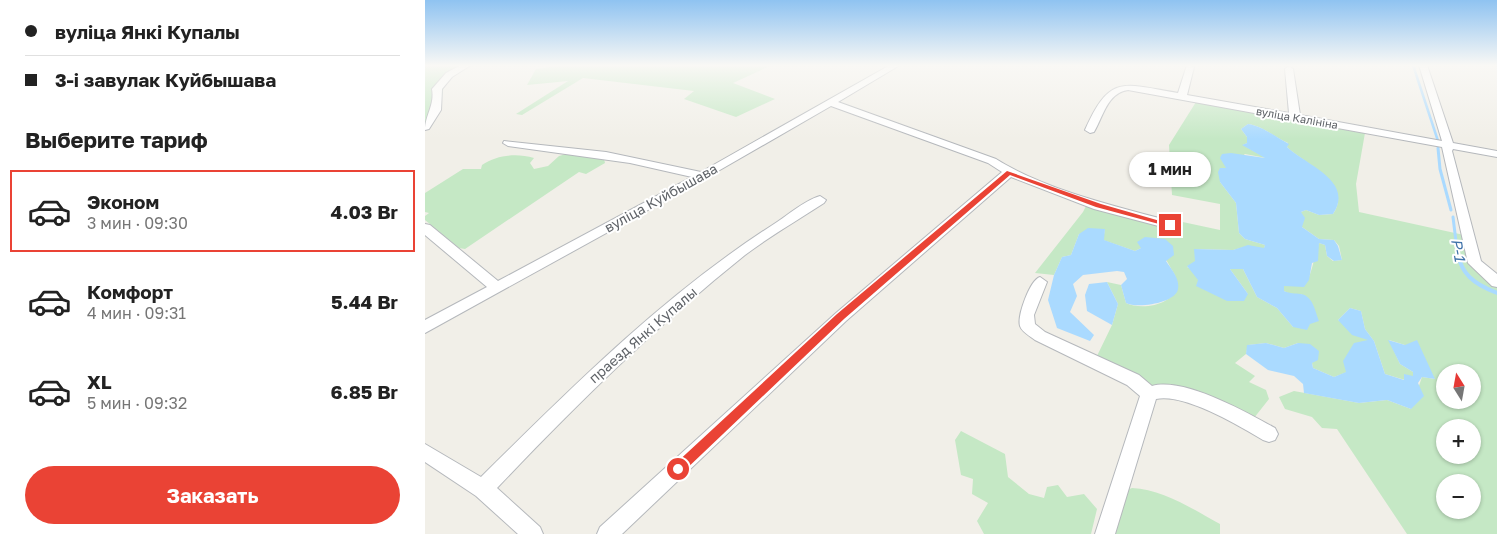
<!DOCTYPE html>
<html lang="ru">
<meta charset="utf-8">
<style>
body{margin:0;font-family:"Golos Text",sans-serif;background:#f2f2f2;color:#222;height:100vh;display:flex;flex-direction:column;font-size:19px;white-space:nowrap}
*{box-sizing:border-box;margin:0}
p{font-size:16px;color:#767676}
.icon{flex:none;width:28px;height:28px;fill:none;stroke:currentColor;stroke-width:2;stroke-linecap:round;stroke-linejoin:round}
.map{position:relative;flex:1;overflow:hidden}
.drawer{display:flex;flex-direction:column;background:#fff;width:425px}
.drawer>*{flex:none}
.banner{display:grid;align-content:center;height:110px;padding:0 25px;background:#fff}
.needle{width:32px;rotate:349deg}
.fabs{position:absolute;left:1011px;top:364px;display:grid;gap:10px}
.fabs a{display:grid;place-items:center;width:45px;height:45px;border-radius:50%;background:#fff;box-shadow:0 1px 4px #0004;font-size:25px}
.end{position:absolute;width:22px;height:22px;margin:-11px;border:6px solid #ea4335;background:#fff;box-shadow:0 0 0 2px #fff}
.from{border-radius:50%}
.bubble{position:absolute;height:35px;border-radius:18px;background:#fff;box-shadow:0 1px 4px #0004;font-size:16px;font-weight:700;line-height:35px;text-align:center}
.banner b{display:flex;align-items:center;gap:18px;height:48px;font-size:19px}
.banner b+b{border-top:1px solid #e0e0e0}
.banner i{width:12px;height:12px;background:#222}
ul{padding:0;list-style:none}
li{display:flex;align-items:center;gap:15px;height:82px;margin:0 10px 8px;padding:0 15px;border:2px solid transparent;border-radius:0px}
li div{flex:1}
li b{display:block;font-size:19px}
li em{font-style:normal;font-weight:700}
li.on{border-color:#ea4335}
li>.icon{width:45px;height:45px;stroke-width:1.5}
h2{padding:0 25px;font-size:22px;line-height:60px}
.primary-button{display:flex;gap:10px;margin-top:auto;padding:10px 25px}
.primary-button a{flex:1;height:58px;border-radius:30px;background:#ea4335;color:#fff;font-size:20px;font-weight:700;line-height:58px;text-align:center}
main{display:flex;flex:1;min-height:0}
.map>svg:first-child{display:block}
</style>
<main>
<section class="drawer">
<div class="banner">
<b><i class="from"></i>вуліца Янкі Купалы</b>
<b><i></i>3-і завулак Куйбышава</b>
</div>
<h2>Выберите тариф</h2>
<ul>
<li class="on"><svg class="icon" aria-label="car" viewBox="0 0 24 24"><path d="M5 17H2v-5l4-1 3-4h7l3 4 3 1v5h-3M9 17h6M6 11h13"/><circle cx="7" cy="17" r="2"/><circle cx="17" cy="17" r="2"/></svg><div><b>Эконом</b><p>3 мин · 09:30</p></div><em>4.03 Br</em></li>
<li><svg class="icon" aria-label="car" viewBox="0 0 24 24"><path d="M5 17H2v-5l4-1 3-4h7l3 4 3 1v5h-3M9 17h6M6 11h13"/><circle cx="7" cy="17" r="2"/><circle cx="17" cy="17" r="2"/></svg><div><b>Комфорт</b><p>4 мин · 09:31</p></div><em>5.44 Br</em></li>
<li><svg class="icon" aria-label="car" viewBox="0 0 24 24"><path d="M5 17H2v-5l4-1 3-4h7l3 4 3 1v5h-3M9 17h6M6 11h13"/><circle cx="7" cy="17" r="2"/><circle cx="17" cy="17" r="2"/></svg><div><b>XL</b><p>5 мин · 09:32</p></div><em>6.85 Br</em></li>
</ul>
<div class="primary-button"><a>Заказать</a></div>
</section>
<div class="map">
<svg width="1072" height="534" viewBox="0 0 1072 534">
<rect width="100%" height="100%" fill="#f1efe8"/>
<g fill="#c5e8c5" fill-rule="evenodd">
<path d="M0,65H38L21,75L17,96L11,100L3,125L0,126Z"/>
<path d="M138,65H347L308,83L350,99L311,117L259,99L269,91L158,78L97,115L91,114L143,81L102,85L111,69Z"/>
<path d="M771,102L940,133L931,184L934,212L1039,235L1046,262L1072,284V534H982L912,429L897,428L887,417L860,409L854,397L869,391L934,403L962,400L986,409L997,377L1010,379L980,345L964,340L975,364L988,372V377L980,380L960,374L949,341L940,329L936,311L925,308L913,320L944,340L922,372L909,377L888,368L887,363L873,343L859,348L841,343L823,345L821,354L810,363L830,376L824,382L841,390L844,399L829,418L724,388L671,358L687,325L693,304L682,282L696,285L701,303C721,313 767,300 747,270C745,267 743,262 741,260C734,255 723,252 716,248L710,251L678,240L680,229L654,234L646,255L637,257L629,275L610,273L658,212L662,204L736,225L738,229L745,231L751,228L753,221L795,230V204L747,195L744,145ZM823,124C838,126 849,137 863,143L862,147C880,164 929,184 908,214L894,215L881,210L876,212L877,227L894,239L909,240L914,246L917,260L908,261L902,256L900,245L894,243C889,256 887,276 879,286H859V291L867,295L877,294L868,327L852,308L832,297L818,269H805L823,294L762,267L771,261L770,249L808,250L823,246L839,249L840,245L820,239L814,233L811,203L795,182L802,168L820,154L841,158L818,145L822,143V137L816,129ZM1020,372H1048V400H1020ZM1020,428H1048V455H1020ZM1020,482H1048V510H1020Z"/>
<path d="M141,154L179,159L180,163L161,174L154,172L40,249L34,248L0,220V216L4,213L0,212V193L38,169H56L57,165C72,155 91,153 109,158L105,163L109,169L123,166L134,156Z"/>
<path d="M536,431L580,454L583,477L604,494L619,498L622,487L633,485L642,497L659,494L672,509L666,534H559L552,521L563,503L547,494L548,479L536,475L530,440Z"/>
<path d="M707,488C738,489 769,510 795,524V534H687L702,490Z"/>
</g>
<g fill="#aadaff">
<path d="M823,124C838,126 850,137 864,144L862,147C881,165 930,181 908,214L894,215L881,210L876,212L880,218L877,227L894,239L909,240L913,246L917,260L909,261L902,256L900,245L894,243L893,261L887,263L884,280L879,287L859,286V291C866,294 869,293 876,294C888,296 890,311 894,321L885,324L882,330L868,327L852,308L832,297L818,269H805L823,294L819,301H802L771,286L773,280L762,266L770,261L769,249L808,250L823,245L839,248L840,245L820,239L814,233L811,203L795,182L793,172L795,168H801L795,158L797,154L806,153L840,158L817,145L822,143V137L816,129Z"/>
<path d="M663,228L680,229L679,240L710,251L716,248L712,242L720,237L740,239L748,246L749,255L741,261C746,269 755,278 753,289C751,303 712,309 701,303L696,285L702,279L699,272L692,271L658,275L648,284L652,296L645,312L669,335L665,341L632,328L623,300L629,275L637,257L646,255L654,234Z"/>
<path d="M682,282L693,304L687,325L662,311L660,295L664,284Z"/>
<path d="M925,308L936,311L940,329L949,341L960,374L979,380V374L988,376V372L975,364L963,340L980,345L992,340L1010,379L997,377L993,383L999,396L986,409L962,400L934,403L879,393L878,384L869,376L843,370L821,354L822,345L841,343L859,348L873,343L885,344L894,351L893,360L887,363L888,368L909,377L921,372L918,361L929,343L943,340L927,335L913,320Z"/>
</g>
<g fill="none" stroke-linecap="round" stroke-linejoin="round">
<path stroke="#aadaff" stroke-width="2.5" d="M988,65L1013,141"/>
<g stroke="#aadaff" stroke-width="3">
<path d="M1013,148L1015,169L1026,210"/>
<path d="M1028,217L1032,250"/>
</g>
<path stroke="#aadaff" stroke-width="4" d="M1032,249C1035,274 1049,284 1072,293"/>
<defs>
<g id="street">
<path d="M36,65H46L27,77L17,89L16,110L4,129L0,130C0,115 10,105 7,89L21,73Z"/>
<path d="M465,65H475L413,102L571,159C620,190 693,207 749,222L751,225L745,229L669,209L586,177L421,321L197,534H172L175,527L411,313L577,172L563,163L406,106L281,178L0,333V320L62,287L0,235V224L5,225L73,281L267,177L205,163L83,146L78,143L79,141L181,152L276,172Z"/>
<path d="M762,65L769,67L762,95L864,113L860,69L864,66L868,69L875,115L1017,141L994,65H1002L1028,143L1072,151V157L1028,149L1027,151L1056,261L1072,274V287L1067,286L1043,263L1017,147L703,90C682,93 678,117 669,132L665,133L660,130C685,73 699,84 753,93Z"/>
<path d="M395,196L401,200L399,203C373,220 345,236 320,255C231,326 150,406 72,488L115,527L118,534H93L51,496L0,462V444L56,477C147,387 239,295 346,226C361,217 378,201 395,196Z"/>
<path d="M615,277L622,282L609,315L610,324L620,332L714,375L727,386C759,377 821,412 850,428L853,434L850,440L844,442L838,440C813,425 759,393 731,399L690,534H670L715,396L702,385L610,340C605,336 597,332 595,326C592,316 605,280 615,277Z"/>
</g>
</defs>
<use href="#street" stroke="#b5b8bc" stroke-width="2"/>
<use href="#street" fill="#fff" fill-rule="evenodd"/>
</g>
<linearGradient id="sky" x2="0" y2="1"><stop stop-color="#8fc3f1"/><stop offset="0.47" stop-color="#f9f8f5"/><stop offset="1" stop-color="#f9f8f5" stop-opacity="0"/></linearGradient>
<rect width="1072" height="139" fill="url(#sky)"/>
<path fill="#ea4335" d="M582,171L676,204L749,225L745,227L671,207L585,175L419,319L257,473H249V465L412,314Z"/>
<g text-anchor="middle" stroke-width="4" stroke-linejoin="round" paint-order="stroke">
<g font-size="11" fill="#5f6368" stroke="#fff">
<text transform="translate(872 118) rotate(10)" y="4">вуліца Калініна</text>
</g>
<g font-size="14" fill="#5f6368" stroke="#fff">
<text transform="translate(236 198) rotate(-29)" y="5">вуліца Куйбышава</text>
<text transform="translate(218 335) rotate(-41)" y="5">праезд Янкі Купалы</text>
</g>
<g font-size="15" font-style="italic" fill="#4174aa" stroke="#fff">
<text transform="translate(1033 250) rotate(80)" y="5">P-1</text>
</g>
</g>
</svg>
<div class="fabs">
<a><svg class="needle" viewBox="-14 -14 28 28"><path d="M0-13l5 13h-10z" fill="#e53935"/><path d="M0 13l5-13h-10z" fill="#767676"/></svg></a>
<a>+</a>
<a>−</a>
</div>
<i class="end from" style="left:253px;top:469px"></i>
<i class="end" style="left:745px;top:225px"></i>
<div class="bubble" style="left:704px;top:152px;width:82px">1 мин</div>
</div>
</main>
